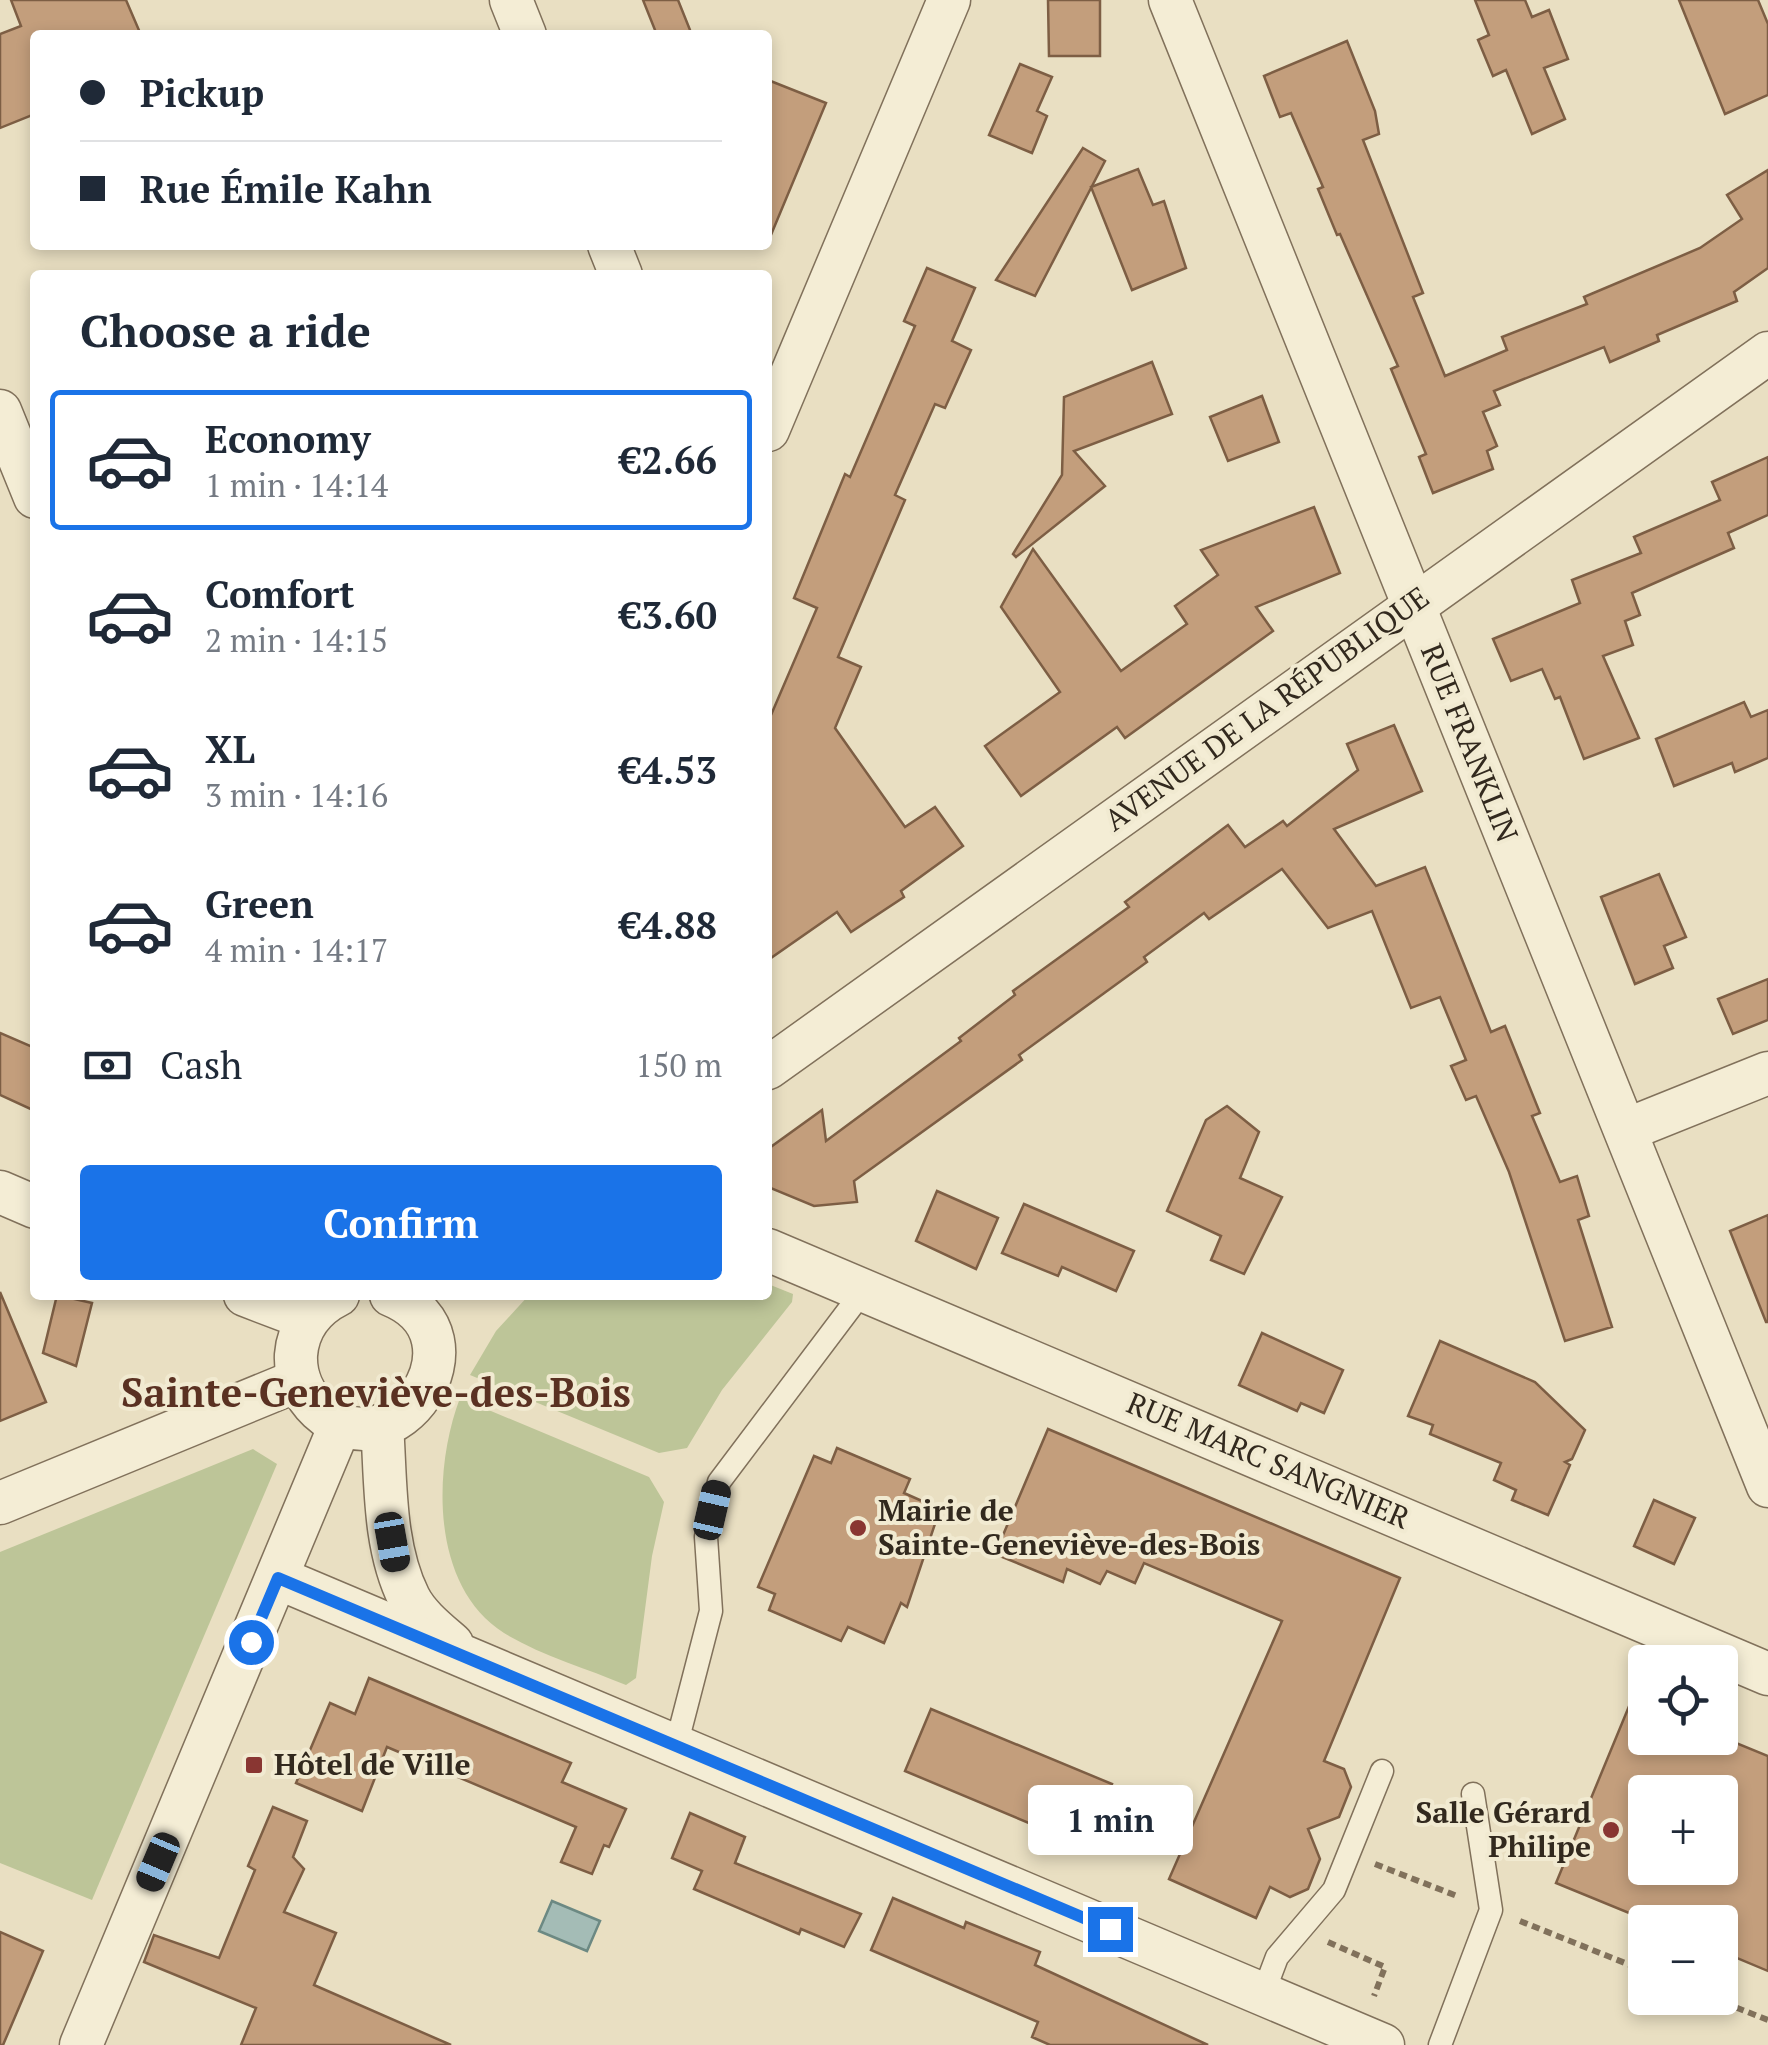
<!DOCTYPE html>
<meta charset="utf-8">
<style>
body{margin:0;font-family:"PT Serif",serif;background:#f6f6f7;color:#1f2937;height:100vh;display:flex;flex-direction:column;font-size:38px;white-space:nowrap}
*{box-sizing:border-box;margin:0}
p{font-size:32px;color:#747a83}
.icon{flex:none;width:55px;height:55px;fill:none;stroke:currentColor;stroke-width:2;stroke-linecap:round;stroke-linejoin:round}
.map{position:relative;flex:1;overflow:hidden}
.sheet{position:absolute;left:30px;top:270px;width:742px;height:1030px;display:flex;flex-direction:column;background:#fff;border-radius:10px;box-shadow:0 5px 15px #0003}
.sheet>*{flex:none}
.banner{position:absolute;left:30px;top:30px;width:742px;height:220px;border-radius:10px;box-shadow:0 5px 15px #0003;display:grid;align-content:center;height:220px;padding:0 50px;background:#fff}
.controls{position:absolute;left:1628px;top:1645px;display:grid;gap:20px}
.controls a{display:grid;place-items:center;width:110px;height:110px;border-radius:10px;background:#fff;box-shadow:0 5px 15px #0003;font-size:50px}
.end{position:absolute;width:45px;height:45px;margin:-22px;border:12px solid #1a73e8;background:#fff;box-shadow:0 0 0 5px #fff}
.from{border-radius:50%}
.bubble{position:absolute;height:70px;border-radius:10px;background:#fff;box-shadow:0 5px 15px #0003;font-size:32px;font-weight:700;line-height:70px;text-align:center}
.car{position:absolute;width:30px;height:60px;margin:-30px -15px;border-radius:12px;box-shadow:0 0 8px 2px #0007;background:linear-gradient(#222 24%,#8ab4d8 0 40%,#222 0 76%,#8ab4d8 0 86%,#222 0)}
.banner b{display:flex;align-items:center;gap:35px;height:95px;font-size:38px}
.banner b+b{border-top:2px solid #e0e1e3}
.banner i{width:25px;height:25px;background:#1f2937}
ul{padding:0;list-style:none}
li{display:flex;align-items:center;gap:30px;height:140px;margin:0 20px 15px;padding:0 30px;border:5px solid transparent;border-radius:10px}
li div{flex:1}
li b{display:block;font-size:38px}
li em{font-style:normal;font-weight:700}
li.selected{border-color:#1a73e8}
li>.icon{width:90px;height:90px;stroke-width:1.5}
h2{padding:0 50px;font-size:45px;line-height:120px}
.pay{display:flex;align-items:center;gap:25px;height:110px;padding:0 50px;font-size:38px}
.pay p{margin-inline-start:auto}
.primary-button{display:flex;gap:20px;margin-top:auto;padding:20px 50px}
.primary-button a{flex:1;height:115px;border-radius:10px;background:#1a73e8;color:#fff;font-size:40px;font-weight:700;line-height:115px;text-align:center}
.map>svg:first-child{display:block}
</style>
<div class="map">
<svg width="1768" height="2045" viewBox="0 0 1768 2045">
<rect width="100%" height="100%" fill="#e9dfc2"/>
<g fill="#bdc598">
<path d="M768,1284L793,1294L792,1302L722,1390L687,1448L659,1453L470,1375L496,1331L529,1295H768Z"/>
<path d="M460,1398L649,1477L664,1502L652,1556L636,1678L626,1685C586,1668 540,1655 504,1633C430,1586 433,1469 460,1398Z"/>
<path d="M253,1449L277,1464L92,1900L0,1863V1552Z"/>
</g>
<path fill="#a4bcb6" stroke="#6c8983" stroke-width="2.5" d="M552,1901L600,1921L587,1951L539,1931Z"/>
<g fill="#c39e7c" stroke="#7d5e44" stroke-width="2.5" fill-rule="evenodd">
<path d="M11,0H126L141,35H35V114L0,128V34L21,26Z"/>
<path d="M643,0H678L692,35H657Z"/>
<path d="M1048,0H1100V56H1049Z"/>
<path d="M1475,0H1525L1532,17L1549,10L1568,59L1544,68L1565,119L1532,134L1506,70L1493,76L1478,40L1489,35Z"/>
<path d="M1679,0H1758L1768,24V95L1725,114Z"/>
<path d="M1347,41L1375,111L1379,134L1363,140L1423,293L1413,297L1445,376L1507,350L1502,337L1587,304L1584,297L1700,248L1742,219L1727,195L1768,170V268L1734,292L1737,301L1657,335L1659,341L1610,362L1604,347L1494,391L1500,405L1483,412L1497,446L1487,451L1493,469L1433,493L1419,457L1426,454L1391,369L1398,366L1340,234L1337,235L1318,189L1323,187L1291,113L1280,117L1264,76Z"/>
<path d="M1020,64L1052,77L1037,111L1047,116L1032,153L989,135Z"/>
<path d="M768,80L826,103L768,242Z"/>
<path d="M1083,148L1105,161L1035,296L996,280Z"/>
<path d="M1138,169L1153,205L1164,201L1186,268L1132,290L1091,187Z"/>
<path d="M927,268L975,288L952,341L971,350L945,408L935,404L895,495L905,500L838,657L861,667L835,728L905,827L935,807L963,846L901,891L904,897L851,932L837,912L768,960V722L817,608L794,598L845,474L850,477L915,326L904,321Z"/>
<path d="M1152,362L1172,414L1074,451L1105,486L1016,557L1013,554L1062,475L1064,397Z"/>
<path d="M1262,396L1279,442L1228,461L1210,417Z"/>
<path d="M1768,457V515L1728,533L1734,548L1632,593L1640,615L1625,621L1633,645L1603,656L1639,738L1584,759L1560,697L1555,699L1542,669L1511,681L1493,639L1580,603L1572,580L1641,553L1634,537L1720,500L1712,482Z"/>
<path d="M1314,507L1340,573L1256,607L1273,631L1125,738L1117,727L1021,796L985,746L1060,692L1001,607L1033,549L1121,671L1187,624L1175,606L1218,575L1201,550Z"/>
<path d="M1744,702L1751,717L1768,710V758L1735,772L1732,763L1674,786L1656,739Z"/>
<path d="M1394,725L1422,791L1334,829L1376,886L1425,867L1491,1032L1505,1026L1540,1113L1532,1116L1560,1182L1577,1176L1589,1216L1578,1220L1612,1327L1565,1341L1509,1172L1476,1096L1466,1100L1451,1066L1466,1060L1440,997L1411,1008L1372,911L1328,928L1282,869L1209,919L1204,913L1144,957L1147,962L1019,1055L1022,1060L854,1181L857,1202L814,1206L768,1187V1149L822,1110L826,1141L961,1041L959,1038L1015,995L1013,991L1129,907L1125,902L1228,825L1245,847L1283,821L1287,826L1358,770L1347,744Z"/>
<path d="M1659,874L1686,937L1664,946L1673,968L1635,984L1601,897Z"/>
<path d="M1768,979V1020L1733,1034L1718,999Z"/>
<path d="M0,1033L35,1048V1111L0,1095Z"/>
<path d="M1227,1106L1259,1132L1240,1178L1282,1197L1244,1274L1211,1260L1221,1236L1167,1211L1206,1120Z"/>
<path d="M937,1191L998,1218L976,1269L916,1241Z"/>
<path d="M1024,1204L1134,1251L1116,1291L1062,1267L1058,1276L1002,1253Z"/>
<path d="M1768,1215V1322H1766L1730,1231Z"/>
<path d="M0,1292L46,1402L0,1421Z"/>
<path d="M57,1295L92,1303L76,1366L43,1353Z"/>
<path d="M1262,1333L1343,1370L1324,1413L1301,1403L1297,1411L1239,1385Z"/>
<path d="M1440,1341L1535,1382L1585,1430L1572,1459L1565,1462L1570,1465L1548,1515L1512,1500L1516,1490L1494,1480L1501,1463L1430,1434L1433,1425L1408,1416Z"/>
<path d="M1048,1429L1400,1578L1324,1761L1344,1769L1351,1787L1339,1817L1308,1829L1320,1859L1308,1889L1290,1897L1270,1887L1256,1918L1169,1879L1282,1621L1144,1563L1135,1583L1107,1571L1100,1584L1067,1569L1063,1582L995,1554Z"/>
<path d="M837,1448L910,1479L904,1493L940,1509L907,1607L901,1603L884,1643L848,1627L841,1641L769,1610L775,1594L758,1587L814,1456L831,1463Z"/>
<path d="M1654,1500L1695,1518L1674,1564L1634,1546Z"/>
<path d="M1644,1670L1645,1738H1724L1768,1756V1971L1720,1951V1922H1651L1556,1883ZM1645,1792H1720V1868H1645Z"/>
<path d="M369,1678L571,1763L562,1782L626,1809L609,1847L604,1845L592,1874L561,1862L576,1827L387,1747L362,1811L296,1783L330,1703L355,1714Z"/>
<path d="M931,1709L1112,1784L1086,1847L905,1771Z"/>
<path d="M273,1807L307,1821L293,1857L304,1869L284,1912L336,1933L314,1985L451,2045H241L256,2008L144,1962L154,1935L219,1958L255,1870L248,1866Z"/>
<path d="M690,1813L745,1837L735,1863L861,1914L844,1947L801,1929L799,1934L694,1889L702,1871L672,1858Z"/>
<path d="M893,1898L964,1928L966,1922L1040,1952L1035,1965L1208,2045H1050L1032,2037L1038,2022L871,1950Z"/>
<path d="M0,1932L43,1951L3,2045H0Z"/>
</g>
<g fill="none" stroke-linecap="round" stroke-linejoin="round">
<defs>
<g id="lane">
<path d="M676,1746L711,1611L706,1537L719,1482L863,1291"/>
<path d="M1263,1994L1277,1957L1334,1890L1382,1771"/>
<path d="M1440,2045L1491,1910L1473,1794"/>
</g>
<g id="street">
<path d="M511,0L525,35"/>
<path d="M1170,0L1768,1486"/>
<path d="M609,245L621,275"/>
<path d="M0,411L35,497"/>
<path d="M768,430L949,0"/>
<path d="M768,1068L1768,353"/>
<path d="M1626,1130L1768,1073"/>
<path d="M0,1192L35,1207"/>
<path d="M768,1250L1768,1674"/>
<path d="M245,1295L308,1319"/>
<path d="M338,1295C314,1307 298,1328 296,1355C295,1376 304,1396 319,1410C394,1480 492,1336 391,1295"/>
<path d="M382,1425C386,1481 383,1546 409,1598C418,1616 437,1631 452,1644"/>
<path d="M0,1503L299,1380"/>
<path d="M278,1578L1383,2045"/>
<path d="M81,2045L341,1423"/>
</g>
</defs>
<use href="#lane" stroke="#81715b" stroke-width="25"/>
<use href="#street" stroke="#81715b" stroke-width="45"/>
<g stroke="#81715b" stroke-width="6" stroke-dasharray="8 5" stroke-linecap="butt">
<path d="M1375,1864L1457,1896"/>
<path d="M1520,1921L1645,1971"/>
<path d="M1328,1942L1385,1967L1374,1996"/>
<path d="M1712,1998L1768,2020"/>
</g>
<use href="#lane" stroke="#f4edd5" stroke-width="22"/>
<use href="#street" stroke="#f4edd5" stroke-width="42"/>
</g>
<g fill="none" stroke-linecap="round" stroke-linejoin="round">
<path stroke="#1a73e8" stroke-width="12" d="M251,1642L278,1578L1110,1929"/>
</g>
<g fill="#893632" stroke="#f1ead1" stroke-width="4">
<circle cx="858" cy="1528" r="10"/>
<rect x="244" y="1755" width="20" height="20" rx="5"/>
<circle cx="1611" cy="1830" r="10"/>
</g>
<g text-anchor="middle" stroke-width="8" stroke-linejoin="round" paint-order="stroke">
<g font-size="30" fill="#32291e" stroke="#f1ead1">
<text transform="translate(1267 709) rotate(-36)" y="10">AVENUE DE LA RÉPUBLIQUE</text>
<text transform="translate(1469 743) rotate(68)" y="10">RUE FRANKLIN</text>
<text transform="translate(1268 1461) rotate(23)" y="10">RUE MARC SANGNIER</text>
</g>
<g font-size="30" font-weight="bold" fill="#32291e" stroke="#f1ead1" text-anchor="start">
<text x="878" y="1521">Mairie de<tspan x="878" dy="34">Sainte-Geneviève-des-Bois</tspan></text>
<text x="274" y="1775">Hôtel de Ville</text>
<text x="1591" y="1823" text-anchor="end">Salle Gérard<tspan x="1591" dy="34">Philipe</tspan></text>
</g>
<g font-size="40" font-weight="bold" fill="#5a3122" stroke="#f1ead1">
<text x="376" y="1407">Sainte-Geneviève-des-Bois</text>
</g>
</g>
</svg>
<div class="controls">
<a><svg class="icon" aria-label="locate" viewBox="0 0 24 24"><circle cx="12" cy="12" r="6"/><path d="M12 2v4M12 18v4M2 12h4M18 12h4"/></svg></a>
<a>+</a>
<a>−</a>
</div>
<i class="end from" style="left:251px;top:1642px"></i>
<i class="end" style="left:1110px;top:1929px"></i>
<div class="bubble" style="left:1028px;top:1785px;width:165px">1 min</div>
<i class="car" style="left:712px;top:1510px;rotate:13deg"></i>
<i class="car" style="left:392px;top:1542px;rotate:170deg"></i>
<i class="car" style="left:158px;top:1862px;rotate:203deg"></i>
<div class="banner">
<b><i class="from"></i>Pickup</b>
<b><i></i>Rue Émile Kahn</b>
</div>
<section class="sheet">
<h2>Choose a ride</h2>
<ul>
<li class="selected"><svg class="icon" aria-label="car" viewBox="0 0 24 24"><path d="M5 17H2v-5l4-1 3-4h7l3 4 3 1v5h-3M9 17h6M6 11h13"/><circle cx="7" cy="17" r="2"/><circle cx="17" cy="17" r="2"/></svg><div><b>Economy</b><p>1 min · 14:14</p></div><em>€2.66</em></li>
<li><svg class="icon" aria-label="car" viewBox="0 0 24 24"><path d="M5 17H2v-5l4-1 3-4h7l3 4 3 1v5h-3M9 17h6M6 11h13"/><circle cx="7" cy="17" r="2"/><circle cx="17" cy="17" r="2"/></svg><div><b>Comfort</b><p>2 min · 14:15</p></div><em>€3.60</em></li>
<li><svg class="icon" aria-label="car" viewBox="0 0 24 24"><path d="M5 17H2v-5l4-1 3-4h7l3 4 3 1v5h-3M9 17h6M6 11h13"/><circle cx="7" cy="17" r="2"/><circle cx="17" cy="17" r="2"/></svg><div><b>XL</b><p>3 min · 14:16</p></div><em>€4.53</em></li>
<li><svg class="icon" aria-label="car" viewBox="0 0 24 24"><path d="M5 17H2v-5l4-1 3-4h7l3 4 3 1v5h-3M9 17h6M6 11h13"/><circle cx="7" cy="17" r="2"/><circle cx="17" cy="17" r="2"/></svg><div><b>Green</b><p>4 min · 14:17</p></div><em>€4.88</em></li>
</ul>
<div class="pay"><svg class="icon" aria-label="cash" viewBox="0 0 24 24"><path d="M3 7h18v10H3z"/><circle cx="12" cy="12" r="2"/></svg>Cash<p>150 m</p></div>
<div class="primary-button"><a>Confirm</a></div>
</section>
</div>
